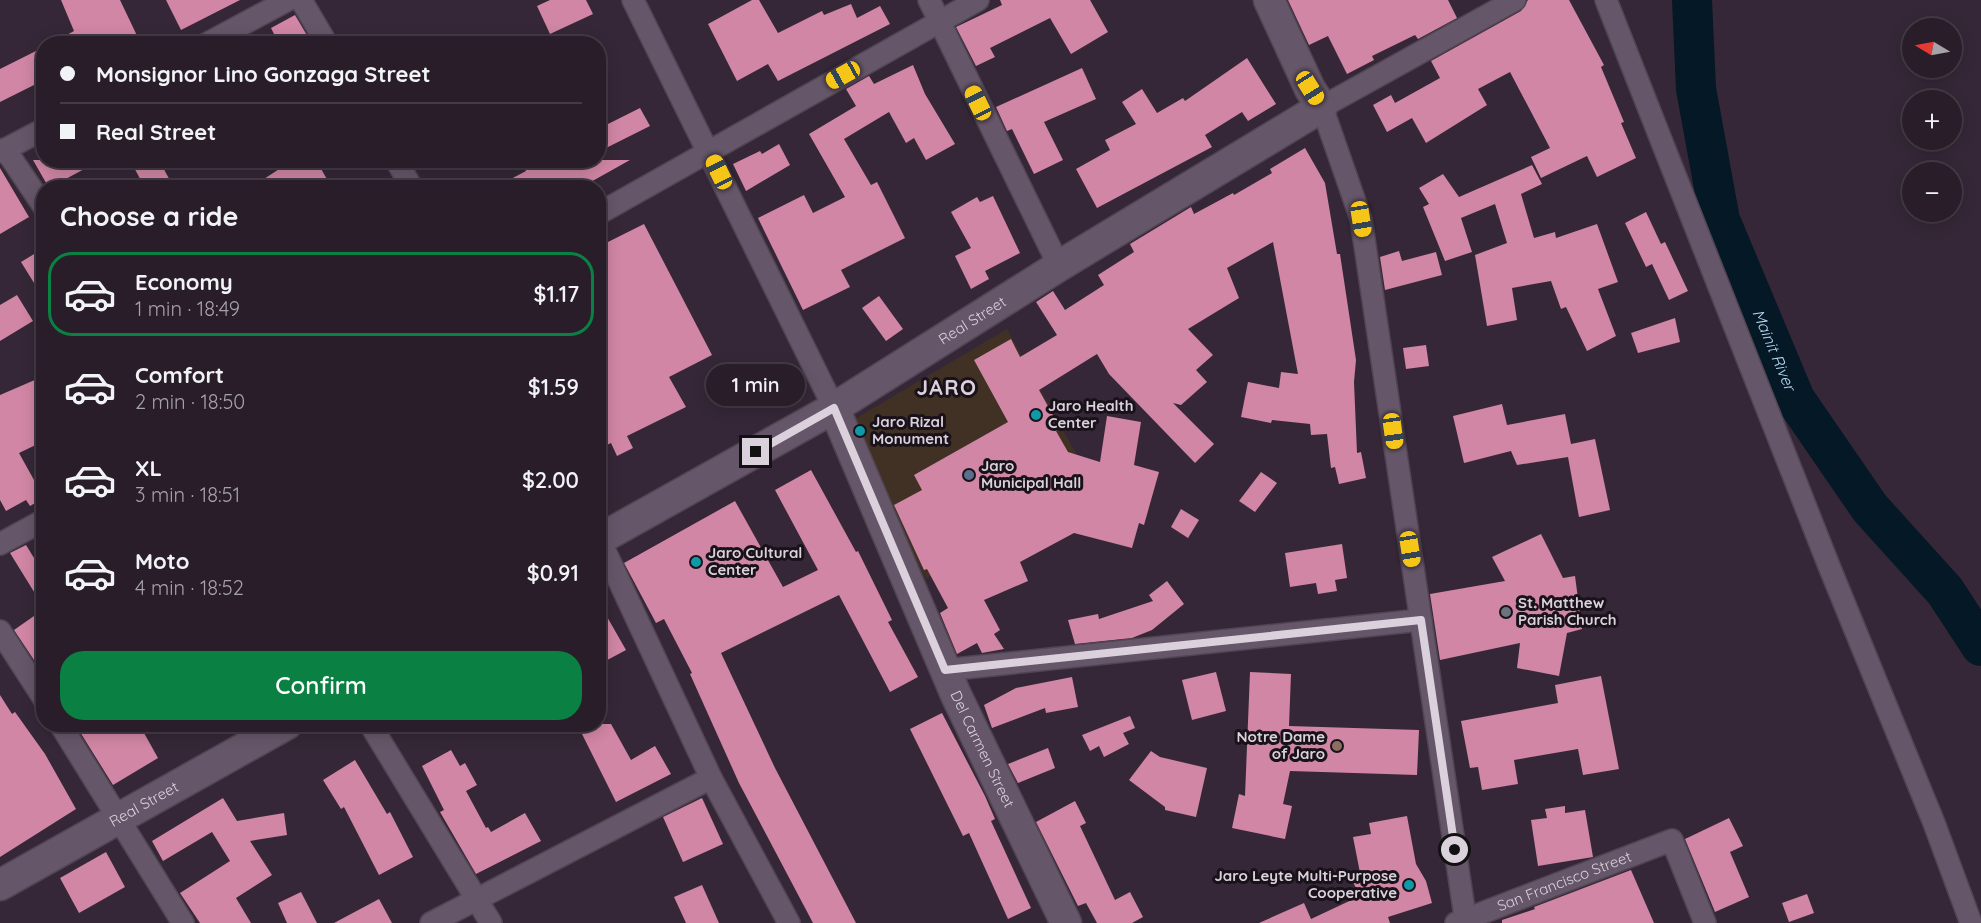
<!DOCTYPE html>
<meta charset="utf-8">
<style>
body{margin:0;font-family:Quicksand,sans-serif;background:#342a35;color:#f1f3f6;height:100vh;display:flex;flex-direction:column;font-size:22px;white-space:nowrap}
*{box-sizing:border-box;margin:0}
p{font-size:20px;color:#a5a2a8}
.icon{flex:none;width:33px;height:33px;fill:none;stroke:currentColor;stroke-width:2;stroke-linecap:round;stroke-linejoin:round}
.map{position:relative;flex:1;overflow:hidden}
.details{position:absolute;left:36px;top:180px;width:570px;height:552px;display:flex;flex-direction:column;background:#281d29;border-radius:24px;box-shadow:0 3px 15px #0003,0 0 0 2px #443b46}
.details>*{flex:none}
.guide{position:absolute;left:36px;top:36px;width:570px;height:132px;border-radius:24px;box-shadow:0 3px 15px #0003,0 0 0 2px #443b46;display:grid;align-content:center;height:132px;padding:0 24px;background:#281d29}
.needle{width:39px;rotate:280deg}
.tools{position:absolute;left:1902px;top:18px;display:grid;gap:12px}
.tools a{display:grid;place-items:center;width:60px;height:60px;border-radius:50%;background:#281d29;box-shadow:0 3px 15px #0003,0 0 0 2px #443b46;font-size:30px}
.end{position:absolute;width:27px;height:27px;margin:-14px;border:8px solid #dbd1dc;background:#111;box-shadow:0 0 0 3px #111}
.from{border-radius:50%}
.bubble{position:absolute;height:42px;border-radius:21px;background:#281d29;box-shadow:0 3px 15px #0003,0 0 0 2px #443b46;font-size:20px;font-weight:600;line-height:42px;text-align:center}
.car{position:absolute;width:18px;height:36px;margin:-18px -9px;border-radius:8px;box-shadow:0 0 4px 2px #0007;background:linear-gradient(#f5c518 24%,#345 0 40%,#f5c518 0 76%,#345 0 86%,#f5c518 0)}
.guide b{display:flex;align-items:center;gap:21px;height:57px;font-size:22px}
.guide b+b{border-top:2px solid #443b46}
.guide i{width:15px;height:15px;background:#f1f3f6}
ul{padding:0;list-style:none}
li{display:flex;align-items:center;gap:18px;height:84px;margin:0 12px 9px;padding:0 12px;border:3px solid transparent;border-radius:24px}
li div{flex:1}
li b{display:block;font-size:22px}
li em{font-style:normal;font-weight:600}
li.current{border-color:#0b8043}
li>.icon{width:54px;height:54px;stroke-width:1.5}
h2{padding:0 24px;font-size:27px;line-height:72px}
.action{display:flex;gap:12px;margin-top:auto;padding:12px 24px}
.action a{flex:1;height:69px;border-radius:24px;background:#0b8043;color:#fff;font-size:24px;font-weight:600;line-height:69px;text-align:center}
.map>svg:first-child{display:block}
</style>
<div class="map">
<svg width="1981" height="923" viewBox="0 0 1981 923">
<rect width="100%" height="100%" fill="#352737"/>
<path fill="#403124" d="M1007,329L1089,477L926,579L848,423Z"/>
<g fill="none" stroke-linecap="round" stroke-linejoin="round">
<path stroke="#051826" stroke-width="40" id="s1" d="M1692,0L1696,89L1720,220L1795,399L1870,508L1945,591L1981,646"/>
</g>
<g fill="#d086a4">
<path d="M61,0H120L141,44H50L74,31Z"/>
<path d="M166,0H240L181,30Z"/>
<path d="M550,0H586L593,14L550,34L537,6Z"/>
<path d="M752,0H759L778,33L822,11L824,15L851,4L857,18L880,6L890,24L778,81L768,64L737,81L708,24Z"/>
<path d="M1000,0H1090L1108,32L1071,54L1050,18L990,48L995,57L976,66L956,27L1002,5Z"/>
<path d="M1288,0H1448L1457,18L1418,39L1415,35L1372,56L1374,60L1347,74L1328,36L1309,45Z"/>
<path d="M1528,0H1569L1604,65L1601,67L1624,122L1621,123L1636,158L1597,177L1587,156L1541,178L1531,157L1550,148L1510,72L1478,89L1487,105L1426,143L1412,118L1387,132L1373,105L1391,95L1395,103L1440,78L1431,61L1521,11Z"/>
<path d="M295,15L308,37L295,44H279L271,28Z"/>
<path d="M44,47V80L0,102V69Z"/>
<path d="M1247,58L1276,104L1248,121L1242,112L1205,135L1212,147L1097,208L1076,169L1110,150L1105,140L1136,124L1122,102L1142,89L1157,113L1183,98L1185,101Z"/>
<path d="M913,65L925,94L955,144L926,160L914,138L906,143L889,112L844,139L871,185L877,182L905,238L841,270L850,287L803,310L758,218L804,195L813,213L845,197L809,134L856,106L846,89L869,76L874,84Z"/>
<path d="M1082,68L1096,99L1044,122L1063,160L1034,174L1012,129L1007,131L996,107Z"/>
<path d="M640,108L650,126L598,152V129Z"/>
<path d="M779,144L790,165L746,191L733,164L760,151L762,154Z"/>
<path d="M1305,148L1325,183L1337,254H1340L1356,360L1354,382L1357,453L1361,452L1366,478L1339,484L1335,467L1331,468L1327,434L1311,435L1310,424L1272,420L1271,423L1241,417L1248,382L1279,388L1281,372L1298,374L1273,242L1227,268L1239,298L1188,329L1213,355L1196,370L1207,382L1181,405L1173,403L1214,444L1195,463L1109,374L1097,354L1039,390L1060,428L1056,431L1068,452L1100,462L1107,416L1141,422L1134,465L1159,472L1144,525L1139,523L1132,548L1074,533L1020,562L1028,581L984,600L1000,630L994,634L1004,649L982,653L977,643L957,654L940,613L948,608L927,569L924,570L894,505L922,490L914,475L1008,422L974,360L1011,339L1020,357L1057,335L1036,302L1053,291L1065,310L1104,285L1098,275L1134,252L1130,244L1191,207L1194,214L1233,193L1234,195L1272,173L1270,169Z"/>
<path d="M33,160H101L49,188Z"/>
<path d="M130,160H159L174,188H145Z"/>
<path d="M293,160H316L332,188H250Z"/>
<path d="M521,160H630L580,188H494L526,171Z"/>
<path d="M1532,165L1542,184L1521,194L1534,238L1555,232L1556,238L1597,224L1618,282L1598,289L1616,336L1587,351L1566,307L1561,309L1551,281L1512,288L1517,320L1487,326L1475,255L1507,243L1495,204L1461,218L1472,252L1445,261L1423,207L1429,204L1419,188L1443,174L1459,197Z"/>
<path d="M0,168L29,217L0,234Z"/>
<path d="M993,196L1020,253L985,271L989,279L971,289L955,256L971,248L951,212L977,197L980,202Z"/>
<path d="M1646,212L1661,244L1665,242L1688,291L1669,300L1652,264L1646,267L1625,223Z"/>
<path d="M644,224L712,355L669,377L686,407L627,436L633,448L617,456L611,443L598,449V420L608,416L598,398V247Z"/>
<path d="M44,248V299L21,262Z"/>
<path d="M1399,251L1402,261L1436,252L1442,275L1385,290L1380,257Z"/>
<path d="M17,295L33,321L0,341V305Z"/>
<path d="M879,296L903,329L886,341L862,308Z"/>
<path d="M1675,318L1680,342L1638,353L1631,333Z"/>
<path d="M1426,345L1429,366L1406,369L1403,348Z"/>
<path d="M758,364L771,388L740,405L727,381Z"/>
<path d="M44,376V441L19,453L44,498L30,506L26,500L6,511L0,500V395Z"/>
<path d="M1502,404L1507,425L1565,414L1571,444L1595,439L1610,510L1579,517L1568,457L1517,465L1511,451L1464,463L1453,416Z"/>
<path d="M811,470L856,552L858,551L892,620L888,622L918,677L890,692L839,595L721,653L775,768L856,923H813L739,783L690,674L692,673L664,619L656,623L624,563L735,501L783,587L818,570L775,490Z"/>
<path d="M1261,472L1277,483L1255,512L1239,501Z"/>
<path d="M1181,509L1199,520L1188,538L1171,527Z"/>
<path d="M1541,534L1563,578L1575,576L1582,629L1567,633L1559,676L1517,668L1520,643L1440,660L1430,594L1505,581L1492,557Z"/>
<path d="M1342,544L1347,578L1335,580L1337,591L1318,594L1316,583L1290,587L1285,553Z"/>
<path d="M26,545L44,574V608L10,553Z"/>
<path d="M1167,581L1184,604L1152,630L1132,638L1075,644L1068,620L1098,614L1099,619L1153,601L1149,595Z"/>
<path d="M598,601L626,650L598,665Z"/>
<path d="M44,609V675L14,630Z"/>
<path d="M1216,672L1226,711L1192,720L1182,680Z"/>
<path d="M1250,672L1291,674L1289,726L1419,730L1417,775L1290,771L1283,804L1292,806L1285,839L1232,828L1239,794L1245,796Z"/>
<path d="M1601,676L1619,769L1583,775L1578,749L1514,760L1518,784L1482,790L1478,767L1470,768L1461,721L1558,703L1555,685Z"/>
<path d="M1072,677L1078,707L1046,713L1045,708L992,728L984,705L1016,688Z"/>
<path d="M0,695L12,714L15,712L45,754L76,809L0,857Z"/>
<path d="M942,713L985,796L995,819L991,821L1031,908L1008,919L969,833L963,836L910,729Z"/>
<path d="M1130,716L1135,728L1123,733L1129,744L1104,757L1099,746L1090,751L1082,735Z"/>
<path d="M75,724H139L158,758L113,785Z"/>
<path d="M577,724H611L631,760L655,746L671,774L616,802Z"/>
<path d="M1048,748L1055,768L1018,783L1008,764Z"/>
<path d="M451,750L460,766L465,763L477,785L466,791L486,828L488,827L491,832L525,813L541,841L476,874L440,812L444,810L422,766Z"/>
<path d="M1151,751L1160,757L1207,768L1196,817L1165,810V807L1129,780Z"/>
<path d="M355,760L387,814L390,812L413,857L379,875L344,807L341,809L323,780Z"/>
<path d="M223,798L237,821L284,813L287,835L250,841L272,875L236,898L251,923H200L180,893L230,861L212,832L163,861L152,841Z"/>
<path d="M702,798L723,844L683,862L663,817Z"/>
<path d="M1075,801L1086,823L1080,826L1115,900L1130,892L1143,917L1132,923H1097L1086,903L1078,906L1036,822Z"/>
<path d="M1565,806V813L1585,810L1593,857L1538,866L1531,820L1547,818L1545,809Z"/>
<path d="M1407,816L1416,864L1426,881L1432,903L1388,917L1390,923H1259L1304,903L1311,919L1360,896L1353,882L1361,878L1353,837L1371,834L1369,823Z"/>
<path d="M1729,818L1743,846L1730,852L1749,897L1715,912L1685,839Z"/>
<path d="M106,852L125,887L79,913L60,878Z"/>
<path d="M1631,870L1654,923H1502V920L1535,909L1534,907Z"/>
<path d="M702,885L719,923H686L674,897Z"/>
<path d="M301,892L317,923H287L278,903Z"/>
<path d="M1807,894L1814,913L1789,922L1782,903Z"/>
<path d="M379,899L392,923H334Z"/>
</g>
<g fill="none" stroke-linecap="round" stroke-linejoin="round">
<defs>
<g id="street">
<path d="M301,0L327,44"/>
<path d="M633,0L834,408"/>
<path d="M929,0L1059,266"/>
<path d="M1606,0L1829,566L1934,823L1971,923"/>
<path d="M206,44L288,0"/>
<path d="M5,149L44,207"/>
<path d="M0,152L44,129"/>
<path d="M396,160L412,188"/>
<path d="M598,214L978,0"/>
<path d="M598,536L711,778L789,923"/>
<path d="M0,544L44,520"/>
<path d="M0,631L44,699"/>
<path d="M945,670L1421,620"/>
<path d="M60,724L183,923"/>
<path d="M370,724L491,923"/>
<path d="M431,923L711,778"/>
<path id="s2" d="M1456,923L1672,840L1705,923"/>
<path d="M1466,923L1361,219L1322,107L1515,0"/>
</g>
<g id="secondary">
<path id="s3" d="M834,408L956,695L1066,923"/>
<path id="s4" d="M598,540L834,408L1059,266L1322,107L1310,89L1269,0"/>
<path id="s5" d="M0,885L287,724"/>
</g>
</defs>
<use href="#street" stroke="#514553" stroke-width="24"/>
<use href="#secondary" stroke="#514553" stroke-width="33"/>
<use href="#street" stroke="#665669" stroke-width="21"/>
<use href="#secondary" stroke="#665669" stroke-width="30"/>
</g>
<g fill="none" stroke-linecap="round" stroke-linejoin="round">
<path stroke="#dbd1dc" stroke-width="8" d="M756,452L834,408L945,670L1421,620L1455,850"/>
</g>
<g fill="#0f9aa8" stroke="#19121a" stroke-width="2">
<circle cx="1036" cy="415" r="6"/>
<circle cx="860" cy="431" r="6"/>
<circle cx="696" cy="562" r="6"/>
<circle cx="1409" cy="885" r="6"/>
</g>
<circle fill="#5c6f8a" stroke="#19121a" stroke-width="2" cx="969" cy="475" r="6"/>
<circle fill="#6b7280" stroke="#19121a" stroke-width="2" cx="1506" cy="612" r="6"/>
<circle fill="#8d6e63" stroke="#19121a" stroke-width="2" cx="1337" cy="746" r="6"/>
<g text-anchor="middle" stroke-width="6" stroke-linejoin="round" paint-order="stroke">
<g font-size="15" fill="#dbd1dc" stroke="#19121a">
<text dy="5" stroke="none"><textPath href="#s4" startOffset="434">Real Street</textPath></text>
<text dy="5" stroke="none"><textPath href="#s3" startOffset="372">Del Carmen Street</textPath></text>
<text dy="5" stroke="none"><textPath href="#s5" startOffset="165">Real Street</textPath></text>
<text dy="5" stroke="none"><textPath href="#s2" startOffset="116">San Francisco Street</textPath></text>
</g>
<g font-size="15" font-weight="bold" fill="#dbd1dc" stroke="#19121a" text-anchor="start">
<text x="1048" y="411">Jaro Health<tspan x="1048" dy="17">Center</tspan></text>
<text x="872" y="427">Jaro Rizal<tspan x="872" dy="17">Monument</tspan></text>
<text x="981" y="471">Jaro<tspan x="981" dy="17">Municipal Hall</tspan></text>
<text x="708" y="558">Jaro Cultural<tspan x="708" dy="17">Center</tspan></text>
<text x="1518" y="608">St. Matthew<tspan x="1518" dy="17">Parish Church</tspan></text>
<text x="1325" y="742" text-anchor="end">Notre Dame<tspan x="1325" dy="17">of Jaro</tspan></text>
<text x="1397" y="881" text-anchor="end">Jaro Leyte Multi-Purpose<tspan x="1397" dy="17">Cooperative</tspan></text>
</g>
<g font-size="16" font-style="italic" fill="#b7d8f3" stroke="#19121a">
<text dy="6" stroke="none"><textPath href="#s1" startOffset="363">Mainit River</textPath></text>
</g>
<g font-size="21" font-weight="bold" letter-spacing="1.5" fill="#dbd1dc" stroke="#19121a">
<text x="947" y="395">JARO</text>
</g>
</g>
</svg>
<div class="tools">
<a><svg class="needle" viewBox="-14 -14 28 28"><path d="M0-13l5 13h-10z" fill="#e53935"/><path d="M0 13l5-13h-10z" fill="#a5a2a8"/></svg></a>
<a>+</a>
<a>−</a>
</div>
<i class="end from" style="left:1455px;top:850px"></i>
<i class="end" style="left:756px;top:452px"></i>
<div class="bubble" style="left:706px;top:364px;width:99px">1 min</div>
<i class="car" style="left:843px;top:75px;rotate:241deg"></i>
<i class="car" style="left:1310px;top:88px;rotate:148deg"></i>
<i class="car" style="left:978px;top:103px;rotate:334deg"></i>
<i class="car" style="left:719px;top:172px;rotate:334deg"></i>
<i class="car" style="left:1361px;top:219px;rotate:171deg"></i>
<i class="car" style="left:1393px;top:431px;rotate:172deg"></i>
<i class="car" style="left:1410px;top:549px;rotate:171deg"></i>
<div class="guide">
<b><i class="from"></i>Monsignor Lino Gonzaga Street</b>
<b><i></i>Real Street</b>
</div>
<section class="details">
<h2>Choose a ride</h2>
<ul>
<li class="current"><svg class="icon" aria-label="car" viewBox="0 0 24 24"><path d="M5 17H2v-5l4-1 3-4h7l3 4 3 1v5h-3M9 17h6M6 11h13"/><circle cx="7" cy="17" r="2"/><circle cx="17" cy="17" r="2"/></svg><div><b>Economy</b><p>1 min · 18:49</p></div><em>$1.17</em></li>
<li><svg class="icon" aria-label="car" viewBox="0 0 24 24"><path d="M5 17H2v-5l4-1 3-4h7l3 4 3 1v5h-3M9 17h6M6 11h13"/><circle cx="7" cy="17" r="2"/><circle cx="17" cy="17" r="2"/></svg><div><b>Comfort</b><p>2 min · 18:50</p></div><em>$1.59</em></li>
<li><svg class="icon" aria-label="car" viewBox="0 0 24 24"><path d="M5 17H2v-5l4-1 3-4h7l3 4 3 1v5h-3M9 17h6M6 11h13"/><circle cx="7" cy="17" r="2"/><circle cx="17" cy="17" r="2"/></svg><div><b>XL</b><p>3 min · 18:51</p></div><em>$2.00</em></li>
<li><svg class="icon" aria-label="car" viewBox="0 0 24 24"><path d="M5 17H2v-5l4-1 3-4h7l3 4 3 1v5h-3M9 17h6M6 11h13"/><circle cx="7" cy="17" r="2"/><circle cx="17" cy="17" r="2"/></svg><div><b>Moto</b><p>4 min · 18:52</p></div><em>$0.91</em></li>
</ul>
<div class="action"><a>Confirm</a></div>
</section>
</div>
